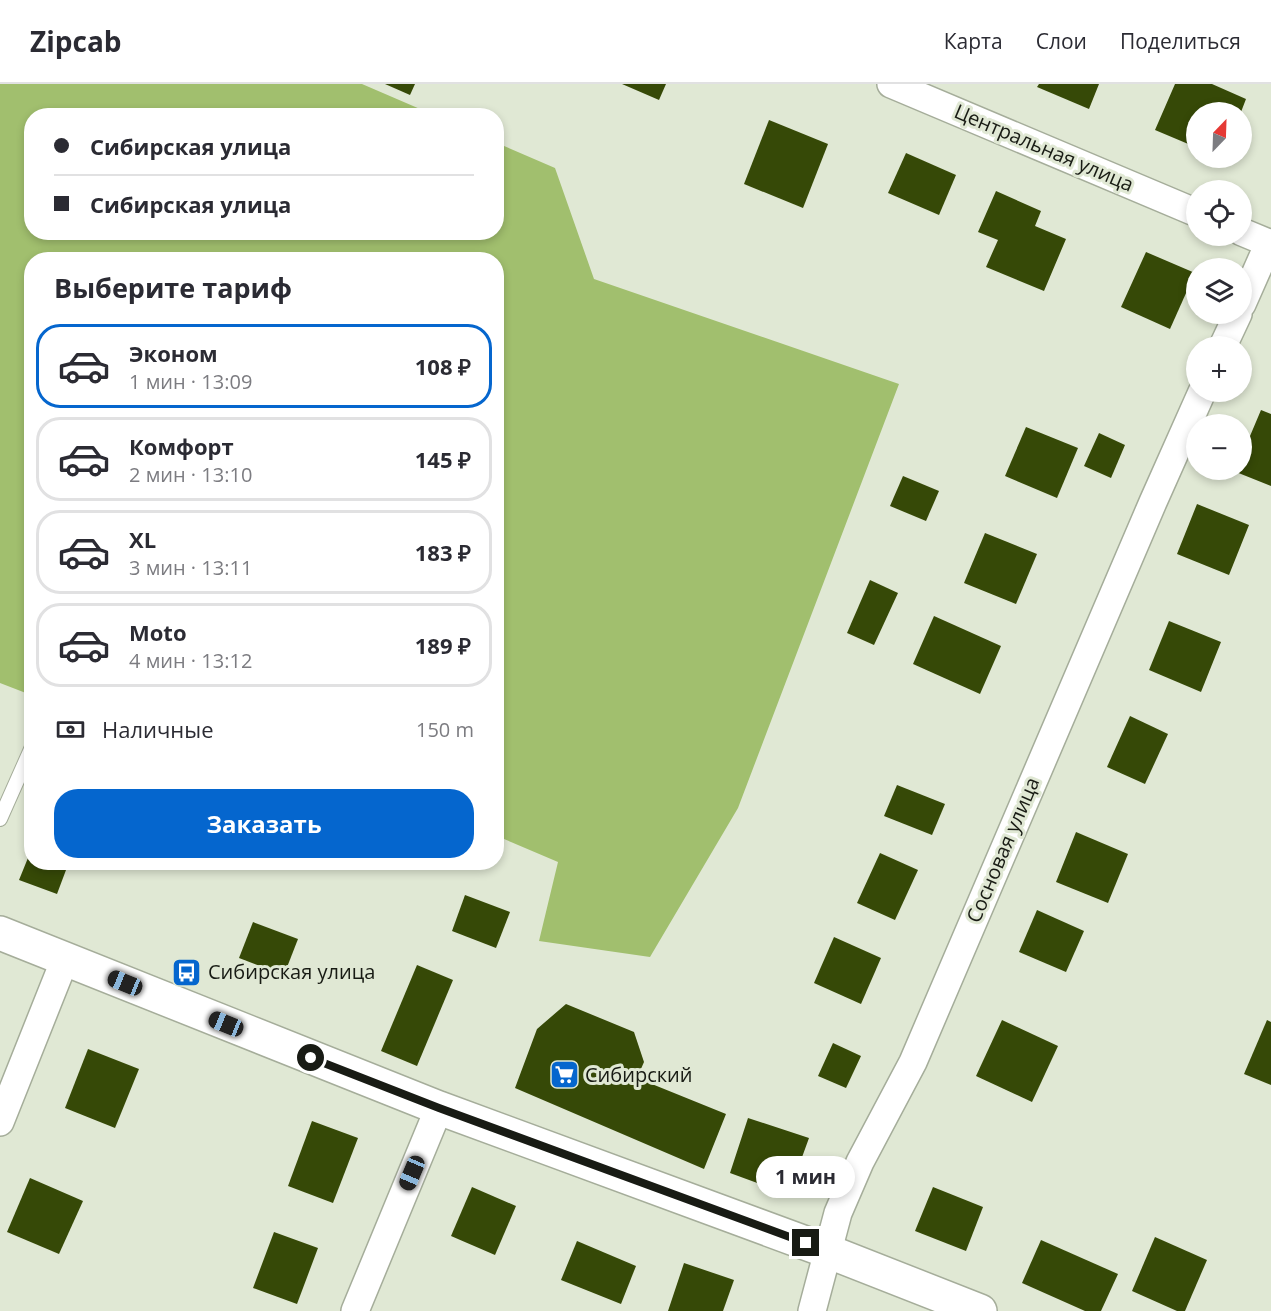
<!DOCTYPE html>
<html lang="ru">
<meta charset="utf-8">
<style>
body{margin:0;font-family:"Open Sans",sans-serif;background:#f7f7f7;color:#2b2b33;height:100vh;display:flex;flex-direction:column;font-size:22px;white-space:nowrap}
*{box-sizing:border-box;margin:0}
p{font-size:20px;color:#7c7c81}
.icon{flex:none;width:33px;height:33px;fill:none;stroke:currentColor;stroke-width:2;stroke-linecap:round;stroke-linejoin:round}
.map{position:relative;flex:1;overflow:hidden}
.panel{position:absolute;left:24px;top:168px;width:480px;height:618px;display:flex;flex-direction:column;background:#fff;border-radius:24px;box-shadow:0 3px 9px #0003}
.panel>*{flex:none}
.guide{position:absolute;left:24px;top:24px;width:480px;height:132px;border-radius:24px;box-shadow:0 3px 9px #0003;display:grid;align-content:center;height:132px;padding:0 30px;background:#fff}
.needle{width:39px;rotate:23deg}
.tools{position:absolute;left:1186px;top:18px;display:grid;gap:12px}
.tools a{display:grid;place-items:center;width:66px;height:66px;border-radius:50%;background:#fff;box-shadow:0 3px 9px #0003;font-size:30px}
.end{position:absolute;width:27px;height:27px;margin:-14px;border:8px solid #181b14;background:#fff;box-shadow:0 0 0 3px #fff}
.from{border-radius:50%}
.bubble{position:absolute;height:42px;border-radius:21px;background:#fff;box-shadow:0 3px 9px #0003;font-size:20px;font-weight:700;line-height:42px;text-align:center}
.car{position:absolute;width:18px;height:36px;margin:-18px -9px;border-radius:8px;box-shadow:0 0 4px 2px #0007;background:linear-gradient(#222 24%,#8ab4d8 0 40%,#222 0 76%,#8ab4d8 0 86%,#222 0)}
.guide b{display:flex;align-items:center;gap:21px;height:57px;font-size:22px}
.guide b+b{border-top:2px solid #e1e1e2}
.guide i{width:15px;height:15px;background:#2b2b33}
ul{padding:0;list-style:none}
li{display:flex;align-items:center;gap:18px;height:84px;margin:0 12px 9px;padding:0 18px;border:3px solid #e1e1e2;border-radius:24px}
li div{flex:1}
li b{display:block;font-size:22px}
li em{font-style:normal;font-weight:700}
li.selected{border-color:#0566ce}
li>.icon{width:54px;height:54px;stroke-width:1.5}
h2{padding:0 30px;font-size:27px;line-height:72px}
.pay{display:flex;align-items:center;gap:15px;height:66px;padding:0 30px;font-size:22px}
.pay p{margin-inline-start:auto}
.cta{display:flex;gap:12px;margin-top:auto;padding:12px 30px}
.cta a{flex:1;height:69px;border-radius:24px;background:#0566ce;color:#fff;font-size:24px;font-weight:700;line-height:69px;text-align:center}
header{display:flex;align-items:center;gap:36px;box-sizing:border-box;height:84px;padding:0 30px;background:#fff;border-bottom:2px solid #e1e1e2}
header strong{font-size:28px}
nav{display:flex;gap:33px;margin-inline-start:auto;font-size:21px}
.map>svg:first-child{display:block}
</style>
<header>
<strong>Zipcab</strong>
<nav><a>Карта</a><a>Слои</a><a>Поделиться</a></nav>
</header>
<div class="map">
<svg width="1271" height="1227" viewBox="0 0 1271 1227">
<rect width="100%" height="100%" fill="#e0e8d4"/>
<path fill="#a1bf6e" d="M0,0H362L434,31L32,32V148H496L497,59L555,84L594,195L899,300L738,724L650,873L539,857L558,778L497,752L496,176H32L31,611L0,599Z"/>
<g fill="#364907">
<path d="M385,0H415L410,11Z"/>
<path d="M622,0H666L659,16Z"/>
<path d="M1039,0H1099L1089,25L1037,3Z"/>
<path d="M1175,0H1212L1246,15L1241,28H1197V52L1193,62L1155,46Z"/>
<path d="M769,36L828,60L803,124L744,100Z"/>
<path d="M906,69L956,91L939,131L888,109Z"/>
<path d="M996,107L1041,127L1035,142L1066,155L1044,207L986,183L998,156L978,148Z"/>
<path d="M1146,168L1195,189L1170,245L1121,223Z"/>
<path d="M1261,326L1271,330V402L1231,386H1242V371Z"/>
<path d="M1026,343L1078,364L1057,414L1005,392Z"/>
<path d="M1099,349L1125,361L1111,394L1084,382Z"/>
<path d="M903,392L939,407L926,437L890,422Z"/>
<path d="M1197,420L1249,441L1229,491L1177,470Z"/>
<path d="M985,449L1037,470L1016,520L964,499Z"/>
<path d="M870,496L898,509L874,561L847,549Z"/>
<path d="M934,532L1001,562L980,610L913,580Z"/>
<path d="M1169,537L1221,558L1201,608L1149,586Z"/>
<path d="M1130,632L1168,650L1145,700L1107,683Z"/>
<path d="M897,701L945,720L932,751L884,732Z"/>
<path d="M1076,748L1128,770L1108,819L1056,798Z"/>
<path d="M32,764V778H69L57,810L19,796Z"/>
<path d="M880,769L918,786L895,836L857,819Z"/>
<path d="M465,811L510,828L496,864L452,847Z"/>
<path d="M1037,826L1084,847L1066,888L1019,868Z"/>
<path d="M253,838L298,855L284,891L239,874Z"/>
<path d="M834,853L881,874L861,920L814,899Z"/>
<path d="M417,881L453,896L417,982L381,967Z"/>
<path d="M566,920L634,948L644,978L637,994L726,1030L704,1085L515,1004L537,945Z"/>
<path d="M1002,936L1058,962L1032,1018L976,992Z"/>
<path d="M1267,936L1271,938V1001L1244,990Z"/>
<path d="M833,959L861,972L846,1004L818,992Z"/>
<path d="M88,965L139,985L115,1044L65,1024Z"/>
<path d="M748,1034L809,1054L797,1087L768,1077L760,1100L730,1089Z"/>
<path d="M312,1037L358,1054L333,1119L288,1102Z"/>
<path d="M30,1094L83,1117L59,1170L7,1148Z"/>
<path d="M472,1103L516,1122L495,1171L451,1152Z"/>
<path d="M933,1103L983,1123L966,1167L915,1147Z"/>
<path d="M274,1148L318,1164L297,1220L253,1204Z"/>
<path d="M1155,1153L1207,1176L1185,1227H1177L1132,1207Z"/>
<path d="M1041,1156L1118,1190L1101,1227H1085L1022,1199Z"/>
<path d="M577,1157L636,1182L621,1220L561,1196Z"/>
<path d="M684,1179L734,1196L723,1227H668Z"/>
</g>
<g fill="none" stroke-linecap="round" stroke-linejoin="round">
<defs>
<path id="service" d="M0,735L32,663"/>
<g id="minor">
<path d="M891,0L1197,129"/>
<path d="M1242,148L1271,160"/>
<path d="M1242,220L1269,159"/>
<path d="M1223,262L1238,230"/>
<path d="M0,1038L65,875"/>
<path d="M355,1227L439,1024"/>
<path d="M812,1227L838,1129L860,1078L913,978L1153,418L1202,308"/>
</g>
<path id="tertiary" d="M0,849L439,1024L827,1167L980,1227"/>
</defs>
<use href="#service" stroke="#a5ad9a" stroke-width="16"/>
<use href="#minor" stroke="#a5ad9a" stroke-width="30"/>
<use href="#tertiary" stroke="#a5ad9a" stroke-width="36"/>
<use href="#service" stroke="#fff" stroke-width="14"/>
<use href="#minor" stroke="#fff" stroke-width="27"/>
<use href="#tertiary" stroke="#fff" stroke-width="33"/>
</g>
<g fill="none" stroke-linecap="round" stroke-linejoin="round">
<path stroke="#181b14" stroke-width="8" d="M311,974L439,1024L806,1159"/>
</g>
<defs>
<symbol id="bus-square" viewBox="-11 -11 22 22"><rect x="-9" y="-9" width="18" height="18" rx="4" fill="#0566ce" stroke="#e0e8d4"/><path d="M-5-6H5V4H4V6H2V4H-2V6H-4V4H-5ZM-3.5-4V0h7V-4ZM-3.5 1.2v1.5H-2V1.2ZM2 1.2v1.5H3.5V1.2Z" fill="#fff"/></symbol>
<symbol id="supermarket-square" viewBox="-11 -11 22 22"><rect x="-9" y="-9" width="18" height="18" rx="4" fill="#0566ce" stroke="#e0e8d4"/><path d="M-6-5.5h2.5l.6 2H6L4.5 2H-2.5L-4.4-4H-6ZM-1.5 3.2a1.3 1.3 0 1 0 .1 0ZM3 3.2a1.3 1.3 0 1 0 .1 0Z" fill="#fff"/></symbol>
</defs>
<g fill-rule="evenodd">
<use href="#bus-square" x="170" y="872" width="33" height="33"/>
<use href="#supermarket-square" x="548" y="974" width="33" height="33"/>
</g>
<g text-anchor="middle" stroke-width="6" stroke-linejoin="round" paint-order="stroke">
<g font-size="20" fill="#181b14" stroke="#e0e8d4">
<text transform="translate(1044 64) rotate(23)" y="7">Центральная улица</text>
<text transform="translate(1003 766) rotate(-67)" y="7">Сосновая улица</text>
</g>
<g font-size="20" fill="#181b14" stroke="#e0e8d4" text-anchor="start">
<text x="208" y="895">Сибирская улица</text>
<text x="585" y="998">Сибирский</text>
</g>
</g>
</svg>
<div class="tools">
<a><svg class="needle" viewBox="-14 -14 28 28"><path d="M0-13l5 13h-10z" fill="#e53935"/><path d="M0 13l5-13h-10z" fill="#7c7c81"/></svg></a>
<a><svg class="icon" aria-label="locate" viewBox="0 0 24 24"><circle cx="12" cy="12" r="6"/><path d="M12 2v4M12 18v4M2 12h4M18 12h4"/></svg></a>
<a><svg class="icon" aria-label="layers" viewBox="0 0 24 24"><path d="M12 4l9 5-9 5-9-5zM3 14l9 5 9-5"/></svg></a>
<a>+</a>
<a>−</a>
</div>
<i class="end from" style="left:311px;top:974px"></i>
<i class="end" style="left:806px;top:1159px"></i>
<div class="bubble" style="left:756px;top:1072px;width:99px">1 мин</div>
<i class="car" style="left:125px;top:899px;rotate:292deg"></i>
<i class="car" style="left:226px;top:940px;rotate:292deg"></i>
<i class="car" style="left:412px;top:1089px;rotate:203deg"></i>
<div class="guide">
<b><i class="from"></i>Сибирская улица</b>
<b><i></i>Сибирская улица</b>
</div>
<section class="panel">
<h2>Выберите тариф</h2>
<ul>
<li class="selected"><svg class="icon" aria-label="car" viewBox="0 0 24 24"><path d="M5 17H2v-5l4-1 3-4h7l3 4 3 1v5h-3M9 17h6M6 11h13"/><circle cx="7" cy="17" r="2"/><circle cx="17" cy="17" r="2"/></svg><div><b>Эконом</b><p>1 мин · 13:09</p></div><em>108 ₽</em></li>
<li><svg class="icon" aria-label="car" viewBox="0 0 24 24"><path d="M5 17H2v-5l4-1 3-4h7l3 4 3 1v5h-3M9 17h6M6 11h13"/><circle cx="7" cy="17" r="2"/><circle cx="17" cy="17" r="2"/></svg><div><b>Комфорт</b><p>2 мин · 13:10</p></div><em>145 ₽</em></li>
<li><svg class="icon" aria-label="car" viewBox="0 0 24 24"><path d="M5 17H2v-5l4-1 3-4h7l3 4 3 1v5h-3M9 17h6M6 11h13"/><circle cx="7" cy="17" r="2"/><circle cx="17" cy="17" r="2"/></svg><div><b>XL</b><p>3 мин · 13:11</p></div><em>183 ₽</em></li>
<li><svg class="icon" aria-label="car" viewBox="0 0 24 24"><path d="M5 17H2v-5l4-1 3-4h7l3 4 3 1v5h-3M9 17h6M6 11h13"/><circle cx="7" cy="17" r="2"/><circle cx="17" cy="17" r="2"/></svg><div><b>Moto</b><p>4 мин · 13:12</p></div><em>189 ₽</em></li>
</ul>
<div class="pay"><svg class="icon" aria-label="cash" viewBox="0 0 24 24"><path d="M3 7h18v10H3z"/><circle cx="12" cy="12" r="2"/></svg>Наличные<p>150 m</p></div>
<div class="cta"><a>Заказать</a></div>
</section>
</div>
